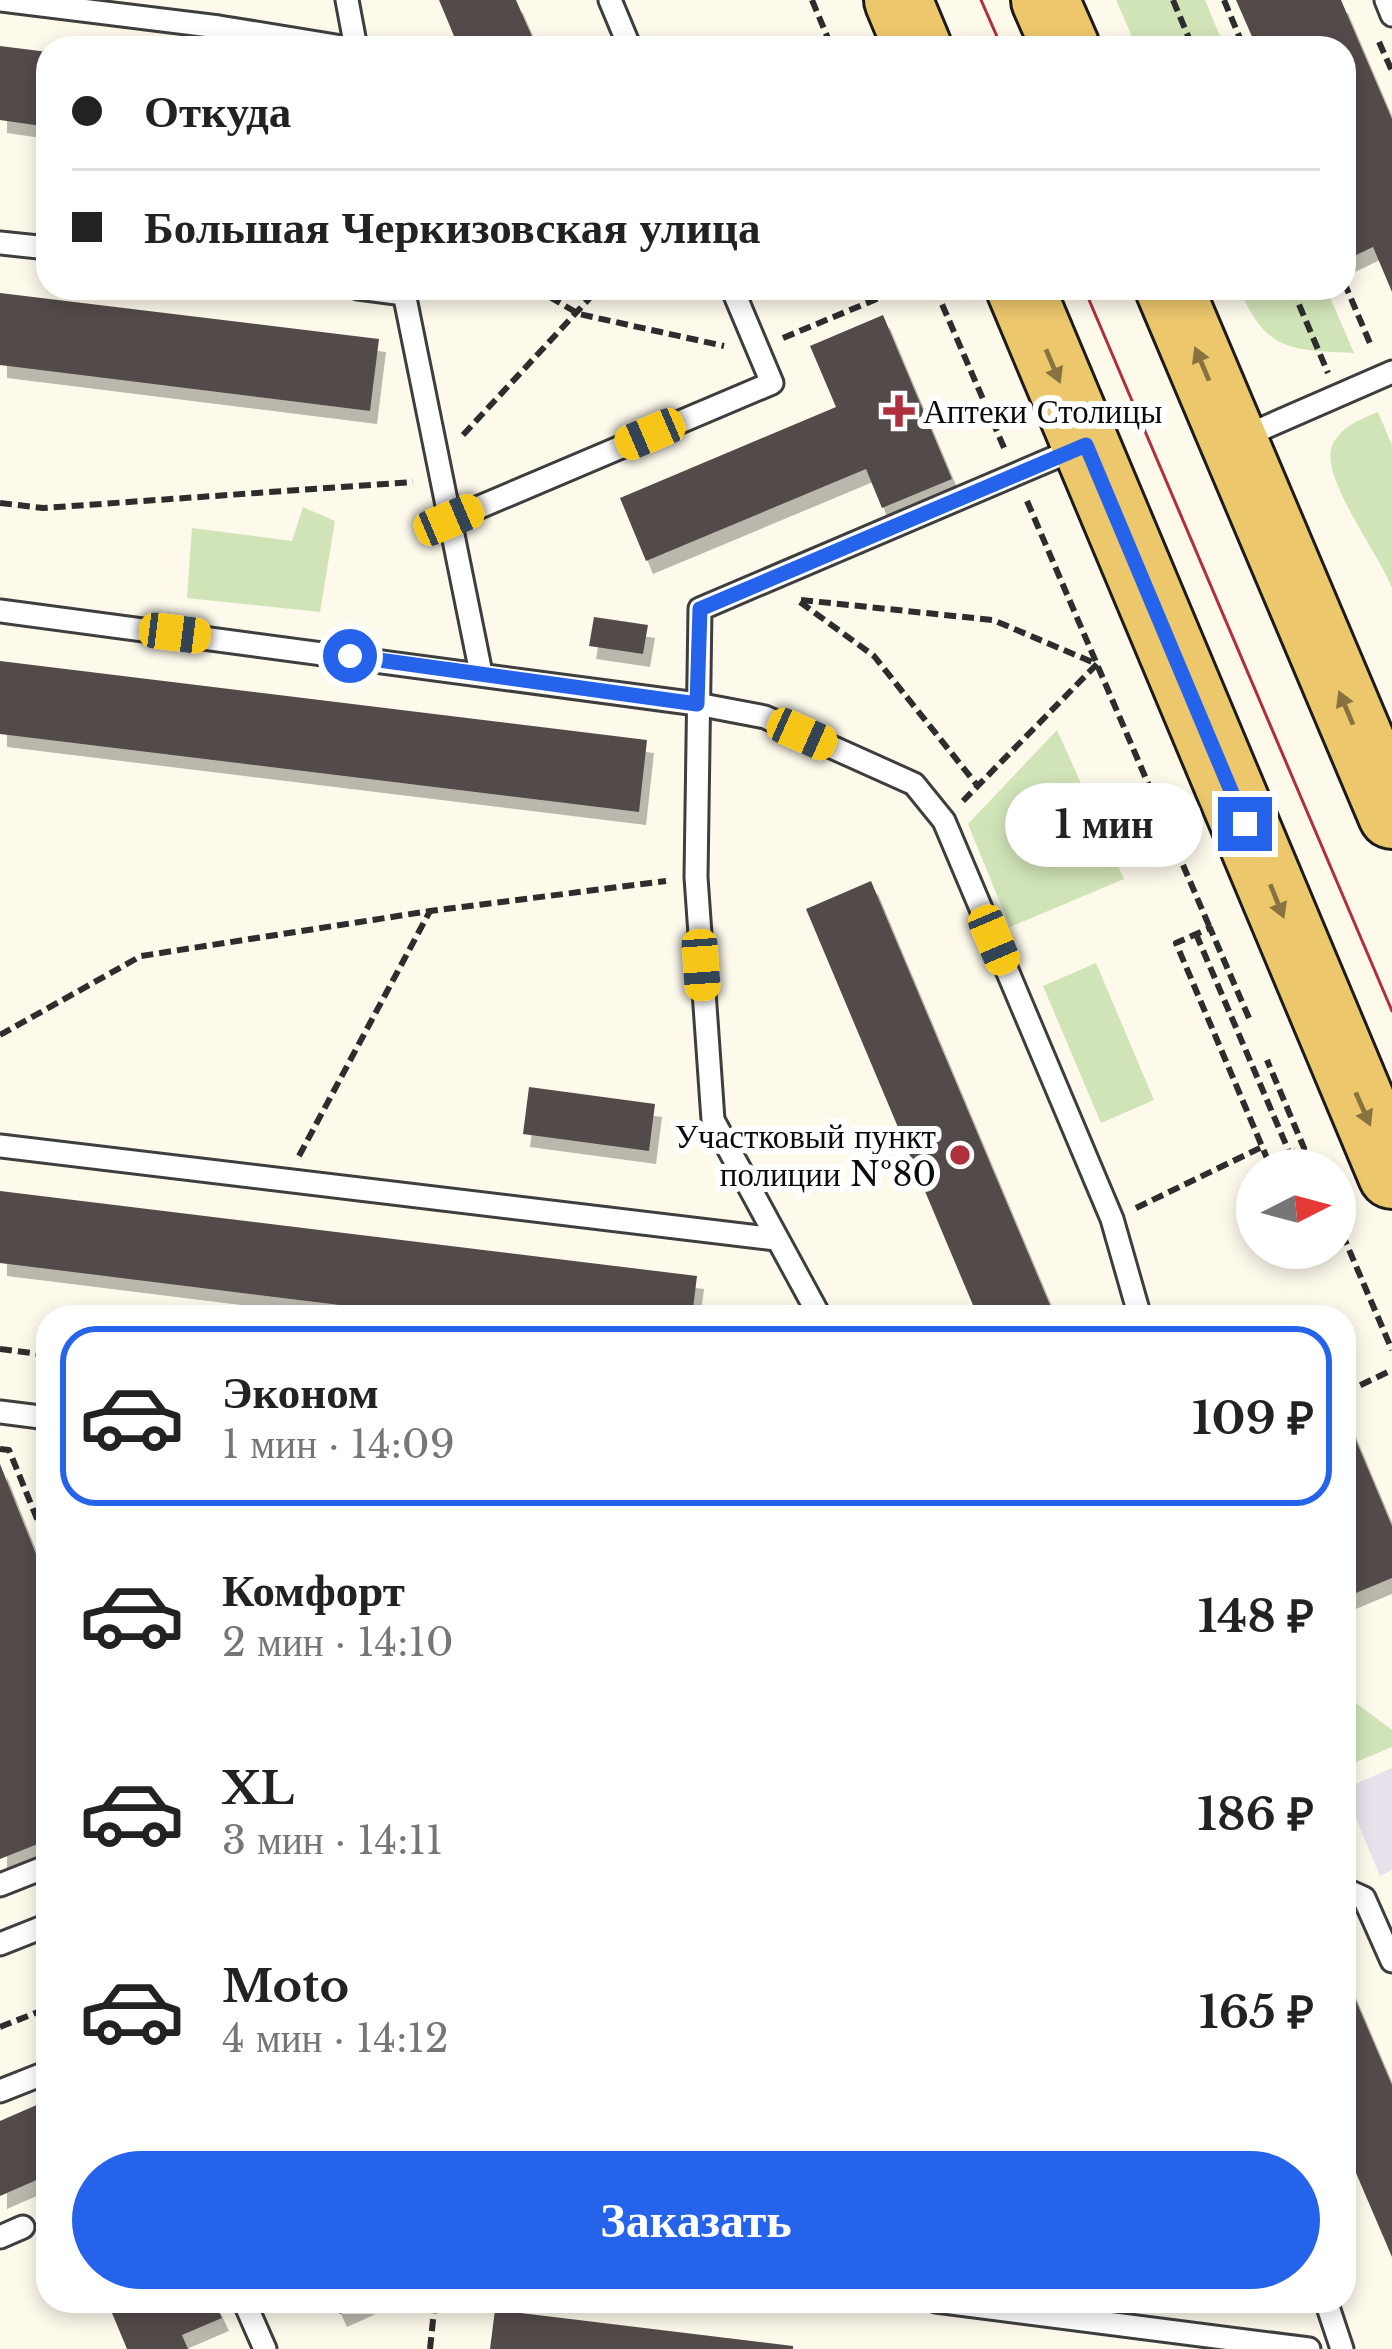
<!DOCTYPE html>
<html lang="ru">
<meta charset="utf-8">
<style>
body{margin:0;font-family:"Libre Baskerville",serif;background:#f2f2f2;color:#222;height:100vh;display:flex;flex-direction:column;font-size:45px;white-space:nowrap}
*{box-sizing:border-box;margin:0}
p{font-size:39px;color:#767676}
.icon{flex:none;width:66px;height:66px;fill:none;stroke:currentColor;stroke-width:2;stroke-linecap:round;stroke-linejoin:round}
.map{position:relative;flex:1;overflow:hidden}
.details{position:absolute;left:36px;top:1305px;width:1320px;height:1008px;display:flex;flex-direction:column;background:#fff;border-radius:36px;box-shadow:0 6px 18px #0003}
.details>*{flex:none}
.top-card{position:absolute;left:36px;top:36px;width:1320px;height:264px;border-radius:36px;box-shadow:0 6px 18px #0003;display:grid;align-content:center;height:264px;padding:0 36px;background:#fff}
.needle{width:78px;rotate:84deg}
.controls{position:absolute;left:1236px;top:1149px;display:grid;gap:24px}
.controls a{display:grid;place-items:center;width:120px;height:120px;border-radius:50%;background:#fff;box-shadow:0 6px 18px #0003;font-size:60px}
.end{position:absolute;width:54px;height:54px;margin:-27px;border:15px solid #2563eb;background:#fff;box-shadow:0 0 0 6px #fff}
.from{border-radius:50%}
.bubble{position:absolute;height:84px;border-radius:42px;background:#fff;box-shadow:0 6px 18px #0003;font-size:39px;font-weight:700;line-height:84px;text-align:center}
.car{position:absolute;width:36px;height:72px;margin:-36px -18px;border-radius:15px;box-shadow:0 0 9px 3px #0007;background:linear-gradient(#f5c518 24%,#345 0 40%,#f5c518 0 76%,#345 0 86%,#f5c518 0)}
.top-card b{display:flex;align-items:center;gap:42px;height:114px;font-size:45px}
.top-card b+b{border-top:3px solid #e0e0e0}
.top-card i{width:30px;height:30px;background:#222}
ul{padding:21px 0 0;list-style:none}
li{display:flex;align-items:center;gap:36px;height:180px;margin:0 24px 18px;padding:0 12px;border:6px solid transparent;border-radius:36px}
li div{flex:1}
li b{display:block;font-size:45px}
li em{font-style:normal;font-weight:700}
li.active{border-color:#2563eb}
li>.icon{width:108px;height:108px;stroke-width:1.5}
.cta{display:flex;gap:24px;margin-top:auto;padding:24px 36px}
.cta a{flex:1;height:138px;border-radius:72px;background:#2563eb;color:#fff;font-size:48px;font-weight:700;line-height:138px;text-align:center}
.map>svg:first-child{display:block}
</style>
<div class="map">
<svg width="1392" height="2349" viewBox="0 0 1392 2349">
<defs>
<filter id="shadow"><feDropShadow dx="7" dy="13" stdDeviation="0" flood-color="#0004"/></filter>
</defs>
<rect width="100%" height="100%" fill="#fdf9eb"/>
<path fill="#e8e0ea" d="M1392,1768V1870L1380,1876L1344,1789Z"/>
<g fill="#d1e4b8">
<path d="M1116,0H1205L1225,48H1137Z"/>
<path d="M1239,288H1326L1354,353C1290,350 1266,352 1239,288Z"/>
<path d="M1378,412L1392,445V588C1380,555 1320,478 1332,446C1340,427 1361,419 1378,412Z"/>
<path d="M303,507L335,521L320,612L187,598L192,528L292,541Z"/>
<path d="M1057,730L1124,879L1010,927L968,824Z"/>
<path d="M1096,963L1154,1100L1101,1123L1043,986Z"/>
<path d="M1344,1694L1392,1730V1747L1344,1767Z"/>
</g>
<g fill="#534c49" filter="url(#shadow)">
<path d="M439,0H516L537,48H459Z"/>
<path d="M1236,0H1341L1392,119V292L1373,247L1348,259L1344,249V48H1257Z"/>
<path d="M0,46L48,52V127L0,120Z"/>
<path d="M0,293L379,339L370,411L0,365Z"/>
<path d="M883,315L952,479L882,508L866,469L646,561L620,498L836,407L810,346Z"/>
<path d="M594,617L648,625L643,654L589,646Z"/>
<path d="M0,661L647,740L639,812L0,734Z"/>
<path d="M871,881L1050,1305L1021,1317H978L806,909Z"/>
<path d="M529,1087L655,1104L649,1151L523,1134Z"/>
<path d="M0,1191L697,1276L692,1317H437L0,1263Z"/>
<path d="M1344,1412L1392,1526V1578L1344,1598Z"/>
<path d="M0,1464L36,1554L48,1550V1840L0,1859Z"/>
<path d="M1344,1973L1392,2085V2257L1344,2145Z"/>
<path d="M48,2100V2175L0,2196V2121Z"/>
<path d="M107,2301H214L222,2318L182,2335L188,2349H127Z"/>
<path d="M334,2301H369L340,2314Z"/>
<path d="M495,2310L793,2346V2349H490Z"/>
</g>
<g fill="none" stroke-linecap="round" stroke-linejoin="round">
<defs>
<g id="lane">
<path d="M0,0L219,27L348,48"/>
<path d="M347,0L356,48"/>
<path d="M610,0L630,48"/>
<path d="M1386,0L1392,15"/>
<path d="M0,243L48,248"/>
<path d="M358,288L404,294"/>
<path d="M403,288L481,673"/>
<path d="M1241,438L1392,372"/>
<path d="M449,520L772,383L732,288"/>
<path d="M0,611L697,704L765,717L914,784L944,821L1112,1219L1140,1317"/>
<path d="M0,1146L776,1239"/>
<path d="M820,1317L713,1120L696,877L700,609L1082,446"/>
<path d="M0,1412L48,1418"/>
<path d="M0,1885L48,1866"/>
<path d="M1344,1889L1364,1898L1392,1961"/>
<path d="M0,1944L48,1925"/>
<path d="M0,2091L48,2072"/>
<path d="M0,2237L23,2227"/>
<path d="M244,2301L265,2349"/>
<path d="M936,2301L1309,2349"/>
<path d="M1326,2301L1342,2349"/>
</g>
<g id="primary">
<path d="M898,0L918,48"/>
<path d="M1045,0L1066,48"/>
<path d="M1020,288L1392,1175"/>
<path d="M1169,288L1392,815"/>
</g>
</defs>
<use href="#lane" stroke="#3e3e3e" stroke-width="27"/>
<use href="#primary" stroke="#1c1c1c" stroke-width="72"/>
<g stroke="#2d2d2d" stroke-width="6" stroke-dasharray="12 6" stroke-linecap="butt">
<path d="M812,0L832,48"/>
<path d="M1173,0L1193,48"/>
<path d="M1224,0L1244,48"/>
<path d="M1379,42L1392,71"/>
<path d="M1344,282L1372,348"/>
<path d="M534,288L579,314L724,346"/>
<path d="M935,288L1005,450"/>
<path d="M1292,288L1328,373"/>
<path d="M783,338L903,288"/>
<path d="M463,435L599,288"/>
<path d="M1027,501L1210,928"/>
<path d="M0,503L43,508L413,482"/>
<path d="M801,600L993,620L1097,664L963,801"/>
<path d="M800,602L874,656L977,785"/>
<path d="M1196,934L1290,1154L1304,1148L1267,1060"/>
<path d="M1249,1018L1210,928L1176,943L1272,1170"/>
<path d="M0,1035L141,956L430,911L666,881"/>
<path d="M299,1156L430,911"/>
<path d="M1136,1208L1262,1147"/>
<path d="M1335,1217L1392,1350"/>
<path d="M0,1349L48,1355"/>
<path d="M1344,1393L1392,1370"/>
<path d="M0,1449L9,1450L44,1536L48,1535"/>
<path d="M0,2027L48,2008"/>
<path d="M430,2349L435,2301"/>
</g>
<use href="#lane" stroke="#fff" stroke-width="21"/>
<use href="#primary" stroke="#ecc76c" stroke-width="66"/>
<g stroke="#af303c" stroke-width="3">
<path d="M981,0L1002,48"/>
<path d="M1084,288L1392,1011"/>
</g>
</g>
<defs><path id="oneway-solid" d="M-6-.8H1V-3.2L6.5 0L1 3.2V.8H-6Z" transform="scale(3)"/></defs>
<g fill="#877240">
<use href="#oneway-solid" transform="translate(1202 364) rotate(-113)"/>
<use href="#oneway-solid" transform="translate(1053 366) rotate(67)"/>
<use href="#oneway-solid" transform="translate(1346 708) rotate(-113)"/>
<use href="#oneway-solid" transform="translate(1277 901) rotate(68)"/>
<use href="#oneway-solid" transform="translate(1363 1109) rotate(66)"/>
</g>
<g fill="none" stroke-linecap="round" stroke-linejoin="round">
<path stroke="#2563eb" stroke-width="15" d="M350,656L697,704L700,609L1086,445L1245,824"/>
</g>
<g fill="#af303c" stroke="#fff" stroke-width="4.5">
<path d="M893 393h12v12h12v12h-12v12h-12v-12h-12v-12h12z"/>
<circle cx="960" cy="1155" r="12"/>
</g>
<g text-anchor="middle" stroke-width="12" stroke-linejoin="round" paint-order="stroke">
<g font-size="33" fill="#0b0b0b" stroke="#fff" text-anchor="start">
<text x="923" y="423">Аптеки Столицы</text>
<text x="936" y="1148" text-anchor="end">Участковый пункт<tspan x="936" dy="38">полиции №80</tspan></text>
</g>
</g>
</svg>
<div class="controls">
<a><svg class="needle" viewBox="-14 -14 28 28"><path d="M0-13l5 13h-10z" fill="#e53935"/><path d="M0 13l5-13h-10z" fill="#767676"/></svg></a>
</div>
<i class="end from" style="left:350px;top:656px"></i>
<i class="end" style="left:1245px;top:824px"></i>
<div class="bubble" style="left:1005px;top:783px;width:198px">1 мин</div>
<i class="car" style="left:650px;top:434px;rotate:247deg"></i>
<i class="car" style="left:449px;top:520px;rotate:67deg"></i>
<i class="car" style="left:175px;top:633px;rotate:97deg"></i>
<i class="car" style="left:802px;top:734px;rotate:114deg"></i>
<i class="car" style="left:994px;top:940px;rotate:157deg"></i>
<i class="car" style="left:701px;top:965px;rotate:176deg"></i>
<div class="top-card">
<b><i class="from"></i>Откуда</b>
<b><i></i>Большая Черкизовская улица</b>
</div>
<section class="details">
<ul>
<li class="active"><svg class="icon" aria-label="car" viewBox="0 0 24 24"><path d="M5 17H2v-5l4-1 3-4h7l3 4 3 1v5h-3M9 17h6M6 11h13"/><circle cx="7" cy="17" r="2"/><circle cx="17" cy="17" r="2"/></svg><div><b>Эконом</b><p>1 мин · 14:09</p></div><em>109 ₽</em></li>
<li><svg class="icon" aria-label="car" viewBox="0 0 24 24"><path d="M5 17H2v-5l4-1 3-4h7l3 4 3 1v5h-3M9 17h6M6 11h13"/><circle cx="7" cy="17" r="2"/><circle cx="17" cy="17" r="2"/></svg><div><b>Комфорт</b><p>2 мин · 14:10</p></div><em>148 ₽</em></li>
<li><svg class="icon" aria-label="car" viewBox="0 0 24 24"><path d="M5 17H2v-5l4-1 3-4h7l3 4 3 1v5h-3M9 17h6M6 11h13"/><circle cx="7" cy="17" r="2"/><circle cx="17" cy="17" r="2"/></svg><div><b>XL</b><p>3 мин · 14:11</p></div><em>186 ₽</em></li>
<li><svg class="icon" aria-label="car" viewBox="0 0 24 24"><path d="M5 17H2v-5l4-1 3-4h7l3 4 3 1v5h-3M9 17h6M6 11h13"/><circle cx="7" cy="17" r="2"/><circle cx="17" cy="17" r="2"/></svg><div><b>Moto</b><p>4 мин · 14:12</p></div><em>165 ₽</em></li>
</ul>
<div class="cta"><a>Заказать</a></div>
</section>
</div>
